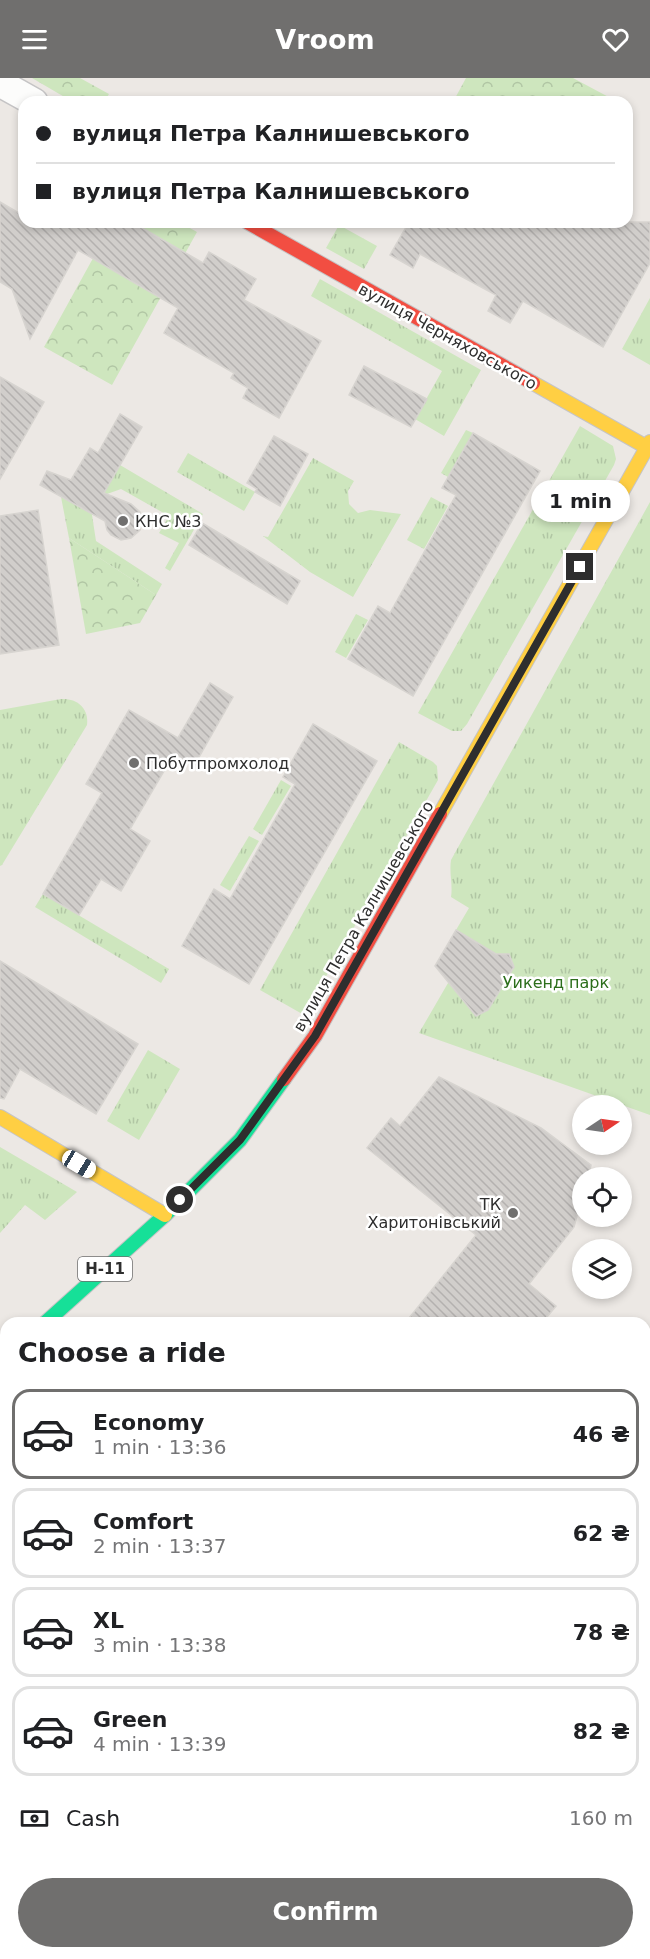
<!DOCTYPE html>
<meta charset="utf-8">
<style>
body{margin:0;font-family:"DejaVu Sans",sans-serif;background:#f6f6f6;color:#202124;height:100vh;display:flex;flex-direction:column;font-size:22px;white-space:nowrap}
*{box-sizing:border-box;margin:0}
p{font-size:20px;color:#757577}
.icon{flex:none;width:33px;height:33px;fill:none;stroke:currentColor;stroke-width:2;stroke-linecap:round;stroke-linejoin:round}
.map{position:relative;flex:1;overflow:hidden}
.panel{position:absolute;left:0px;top:1239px;width:651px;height:642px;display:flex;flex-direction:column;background:#fff;border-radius:18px 18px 0 0;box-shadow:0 3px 9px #0003}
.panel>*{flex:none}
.banner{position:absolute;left:18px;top:18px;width:615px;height:132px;border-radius:18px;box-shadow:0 3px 9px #0003;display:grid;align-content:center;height:132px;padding:0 18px;background:#fff}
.needle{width:39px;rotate:77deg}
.tools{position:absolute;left:572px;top:1017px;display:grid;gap:12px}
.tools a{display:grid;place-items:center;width:60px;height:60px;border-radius:50%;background:#fff;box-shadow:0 3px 9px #0003;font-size:30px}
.end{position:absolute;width:27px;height:27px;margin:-14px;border:8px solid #2e2e2e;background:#fff;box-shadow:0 0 0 3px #fff}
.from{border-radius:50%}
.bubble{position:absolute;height:42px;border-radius:21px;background:#fff;box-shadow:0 3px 9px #0003;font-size:20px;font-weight:700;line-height:42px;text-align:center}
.car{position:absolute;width:18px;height:36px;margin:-18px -9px;border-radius:8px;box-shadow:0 0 4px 2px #0007;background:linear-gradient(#fff 24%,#345 0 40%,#fff 0 76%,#345 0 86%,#fff 0)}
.banner b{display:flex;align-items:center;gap:21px;height:57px;font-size:22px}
.banner b+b{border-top:2px solid #e0e0e0}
.banner i{width:15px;height:15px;background:#202124}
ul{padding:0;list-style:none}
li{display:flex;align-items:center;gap:18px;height:90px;margin:0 12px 9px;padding:0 6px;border:3px solid #e0e0e0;border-radius:18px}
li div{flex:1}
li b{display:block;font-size:22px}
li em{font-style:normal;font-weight:700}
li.selected{border-color:#706f6e}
li>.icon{width:54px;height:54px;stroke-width:1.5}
h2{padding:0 18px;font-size:27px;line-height:72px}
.pay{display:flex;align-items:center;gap:15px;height:66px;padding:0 18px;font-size:22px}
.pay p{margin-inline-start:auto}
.cta{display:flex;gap:12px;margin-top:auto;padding:12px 18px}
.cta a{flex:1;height:69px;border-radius:36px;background:#706f6e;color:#fff;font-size:24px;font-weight:700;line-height:69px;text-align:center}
header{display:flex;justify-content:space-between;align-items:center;height:78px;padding:0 18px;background:#706f6e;color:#fff;font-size:27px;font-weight:700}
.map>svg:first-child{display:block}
</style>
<header><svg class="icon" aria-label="menu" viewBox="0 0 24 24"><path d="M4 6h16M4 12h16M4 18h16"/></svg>Vroom<svg class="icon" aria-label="heart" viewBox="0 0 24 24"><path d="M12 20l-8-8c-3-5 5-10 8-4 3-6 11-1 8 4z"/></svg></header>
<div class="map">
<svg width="650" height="1881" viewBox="0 0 650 1881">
<defs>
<pattern id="grass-tufts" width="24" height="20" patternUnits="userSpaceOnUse" patternTransform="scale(1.5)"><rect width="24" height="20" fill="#cee6be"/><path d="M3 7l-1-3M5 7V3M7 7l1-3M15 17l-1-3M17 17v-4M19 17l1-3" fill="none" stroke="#b1c6a4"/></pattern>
<pattern id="forest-crowns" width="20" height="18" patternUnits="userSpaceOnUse" patternTransform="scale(1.5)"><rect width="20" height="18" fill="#cee6be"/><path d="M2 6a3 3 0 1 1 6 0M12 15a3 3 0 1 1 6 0" fill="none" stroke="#b1c6a4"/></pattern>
<pattern id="water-waves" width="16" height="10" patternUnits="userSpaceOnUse" patternTransform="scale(1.5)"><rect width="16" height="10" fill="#99d6ec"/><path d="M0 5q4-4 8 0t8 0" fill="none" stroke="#84b8cb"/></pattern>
<pattern id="building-back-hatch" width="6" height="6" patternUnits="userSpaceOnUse" patternTransform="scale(1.5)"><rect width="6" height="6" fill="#d1cecb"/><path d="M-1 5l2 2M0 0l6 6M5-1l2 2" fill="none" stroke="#b4b1af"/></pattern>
</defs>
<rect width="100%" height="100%" fill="#ece8e4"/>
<g fill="url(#grass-tufts)">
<path d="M339,147L377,168L364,191L326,170Z"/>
<path d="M320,201L481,292L444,358L415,341L442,293L311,218Z"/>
<path d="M650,220V287L622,271Z"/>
<path d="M580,348L613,368L616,381L614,387L467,646L461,653H452L418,635Z"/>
<path d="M466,352L473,355L448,399L441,395Z"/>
<path d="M188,375L255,414L244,433L177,394Z"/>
<path d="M313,380L354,403L348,413L349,426L358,435L370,432L401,436L353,519L310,494L263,458L268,459Z"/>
<path d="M120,387L203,436L170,493L165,490L179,465L159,455L169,438L121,411L107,416L92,437L96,463L162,506L156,517L69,460L61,419L92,436Z"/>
<path d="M431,419L448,428L424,471L407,462Z"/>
<path d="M650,424V1037L419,955L473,862L456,852L469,830L451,819C453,807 449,795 451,782Z"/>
<path d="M356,536L368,542L346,580L335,574Z"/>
<path d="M61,621C78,620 89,631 87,647L2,787L0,788V632Z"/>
<path d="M399,664L433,684L437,688L438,702L304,937L260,912Z"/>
<path d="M281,702L291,708L262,757L253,751Z"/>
<path d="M249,758L259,763L230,813L220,807Z"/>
<path d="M43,816L169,891L161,905L35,829Z"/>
<path d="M148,972L180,991L139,1062L107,1043Z"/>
<path d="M0,1069L77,1114L45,1142L25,1127L0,1155Z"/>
<path d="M650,1339V1405L645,1407V1340Z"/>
</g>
<g fill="url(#forest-crowns)" fill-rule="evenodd">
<path d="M32,0H80L109,16L104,24H73Z"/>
<path d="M466,0H573L618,24H453Z"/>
<path d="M113,144H179L197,154L112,307L44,269ZM139,149L172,167L146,212L114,193Z"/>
<path d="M69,460L156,517L140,545L86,556Z"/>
<path d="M0,1599L6,1603V1695L0,1693Z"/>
</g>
<g fill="url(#water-waves)">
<path d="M0,1381L6,1389V1582L0,1579Z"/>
<path d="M650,1405V1583L645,1584V1407Z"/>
</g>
<g fill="url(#building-back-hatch)" stroke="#d7d4d0" stroke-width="1.5">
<path d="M0,124L24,138V144H132L203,185L209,174L256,201L244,222L321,263L279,340L243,320L248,310L231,300L234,295L164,255L178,230L78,172L30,261L12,211L0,204Z"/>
<path d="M409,144H650V185L603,269L523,223L510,245L488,233L496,217L420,176L413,190L390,177Z"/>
<path d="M364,288L427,321L411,349L349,317Z"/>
<path d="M0,299L44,324L0,401Z"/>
<path d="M120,336L142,349L104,415L131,426L140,434L142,443L140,452L131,460L121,462L111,457L107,452L105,443L40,407L47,393L71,402L90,370L98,375Z"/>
<path d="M473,355L540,393L413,618L348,581L378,528L390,535L456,417L442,410Z"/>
<path d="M274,358L308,376L280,428L255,414L257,411L247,405Z"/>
<path d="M38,432L59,567L0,576V438Z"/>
<path d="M202,445L300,503L287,526L189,467Z"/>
<path d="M210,605L233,619L194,688L174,676L130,751L150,763L121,813L101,801L79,837L43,816L102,715L86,706L129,632L178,660Z"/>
<path d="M313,646L377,683L249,906L182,868L214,811L230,821L295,706L283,699Z"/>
<path d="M456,852L496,876H509L514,889L488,932L476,938L435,888Z"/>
<path d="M0,883L138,966L96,1036L20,991L4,1021L0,1020Z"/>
<path d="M439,999L541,1050L591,1087L588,1100H582V1120L574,1149L529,1206L556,1228L542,1245H405L476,1157L367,1070L391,1040L400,1048Z"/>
</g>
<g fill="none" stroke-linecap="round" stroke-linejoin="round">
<defs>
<g id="street">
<path d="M0,5L34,24"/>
<path d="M645,1622L650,1619"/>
<path d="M645,1745L650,1746"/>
</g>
<path id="fast" d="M45,1245L165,1137L240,1062L284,1001"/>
<g id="slow">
<path d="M533,305L650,371"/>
<path d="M440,736L650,364"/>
<path d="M0,1039L165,1137"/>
<path d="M0,1286L6,1280"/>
</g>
<g id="jam">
<path d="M247,144L533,305"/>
<path d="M284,1001L315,958L440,736"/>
</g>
</defs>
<use href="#street" stroke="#c5c4c5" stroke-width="30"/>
<use href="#fast" stroke="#c5c4c5" stroke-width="16"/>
<use href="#slow" stroke="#c5c4c5" stroke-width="16"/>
<use href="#jam" stroke="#c5c4c5" stroke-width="16"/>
<use href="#street" stroke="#fcfcfb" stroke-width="27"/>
<use href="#fast" stroke="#16e098" stroke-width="14"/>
<use href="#slow" stroke="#ffcf43" stroke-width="14"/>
<use href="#jam" stroke="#f24e42" stroke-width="14"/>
</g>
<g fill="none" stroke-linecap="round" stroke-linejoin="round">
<path stroke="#2e2e2e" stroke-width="8" d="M180,1122L240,1062L315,958L580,489"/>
</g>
<g fill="#706f6e" stroke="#fff" stroke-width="2">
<circle cx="123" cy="443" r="6"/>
<circle cx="134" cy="685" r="6"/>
<circle cx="513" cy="1135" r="6"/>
</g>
<g text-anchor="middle" stroke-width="5" stroke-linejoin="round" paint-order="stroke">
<rect fill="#fff" stroke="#6d6d6d" stroke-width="1.5" x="78" y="1179" width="54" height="24" rx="4.5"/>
<g font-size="15" font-weight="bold" fill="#2e2e2e">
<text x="105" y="1196">Н-11</text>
</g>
<g font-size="16" fill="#2e2e2e" stroke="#fff">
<text transform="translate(448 258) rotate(29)" y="6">вулиця Черняховського</text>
<text transform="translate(363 838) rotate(-60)" y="6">вулиця Петра Калнишевського</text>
</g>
<g font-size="16" fill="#2e2e2e" stroke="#fff" text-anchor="start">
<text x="135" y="449">КНС №3</text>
<text x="146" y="691">Побутпромхолод</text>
<text x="501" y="1132" text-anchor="end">ТК<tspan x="501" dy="18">Харитонівський</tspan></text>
</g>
<g font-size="16" fill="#2c6e1b" stroke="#fff">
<text x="556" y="910">Уикенд парк</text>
</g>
</g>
</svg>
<div class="tools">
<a><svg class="needle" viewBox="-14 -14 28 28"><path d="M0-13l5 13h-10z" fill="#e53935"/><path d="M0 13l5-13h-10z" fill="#757577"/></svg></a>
<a><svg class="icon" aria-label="locate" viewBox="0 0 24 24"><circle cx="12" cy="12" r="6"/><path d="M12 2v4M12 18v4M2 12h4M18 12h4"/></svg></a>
<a><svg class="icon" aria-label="layers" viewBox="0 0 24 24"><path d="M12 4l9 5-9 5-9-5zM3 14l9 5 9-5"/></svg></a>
</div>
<i class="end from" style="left:180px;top:1122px"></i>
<i class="end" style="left:580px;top:489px"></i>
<div class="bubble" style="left:531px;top:402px;width:99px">1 min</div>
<i class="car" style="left:79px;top:1086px;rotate:121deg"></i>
<div class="banner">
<b><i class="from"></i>вулиця Петра Калнишевського</b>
<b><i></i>вулиця Петра Калнишевського</b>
</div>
<section class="panel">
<h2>Choose a ride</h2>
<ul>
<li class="selected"><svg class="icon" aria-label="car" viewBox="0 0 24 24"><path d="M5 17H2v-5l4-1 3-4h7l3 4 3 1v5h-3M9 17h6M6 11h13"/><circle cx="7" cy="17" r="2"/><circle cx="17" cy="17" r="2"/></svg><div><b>Economy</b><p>1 min · 13:36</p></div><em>46 ₴</em></li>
<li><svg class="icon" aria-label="car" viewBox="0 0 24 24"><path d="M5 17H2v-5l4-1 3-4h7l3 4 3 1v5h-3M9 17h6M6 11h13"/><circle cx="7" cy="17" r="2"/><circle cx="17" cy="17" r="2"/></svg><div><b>Comfort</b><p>2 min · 13:37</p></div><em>62 ₴</em></li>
<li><svg class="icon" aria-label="car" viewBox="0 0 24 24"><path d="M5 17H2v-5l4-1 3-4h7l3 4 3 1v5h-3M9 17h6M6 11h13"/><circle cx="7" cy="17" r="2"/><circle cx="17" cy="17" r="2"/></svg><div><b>XL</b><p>3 min · 13:38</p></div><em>78 ₴</em></li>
<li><svg class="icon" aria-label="car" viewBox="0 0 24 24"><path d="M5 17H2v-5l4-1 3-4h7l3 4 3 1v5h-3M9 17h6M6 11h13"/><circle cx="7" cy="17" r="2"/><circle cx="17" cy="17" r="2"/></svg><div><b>Green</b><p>4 min · 13:39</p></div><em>82 ₴</em></li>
</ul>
<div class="pay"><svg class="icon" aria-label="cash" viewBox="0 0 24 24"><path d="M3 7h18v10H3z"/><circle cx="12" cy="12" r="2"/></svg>Cash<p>160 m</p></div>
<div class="cta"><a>Confirm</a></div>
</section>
</div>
